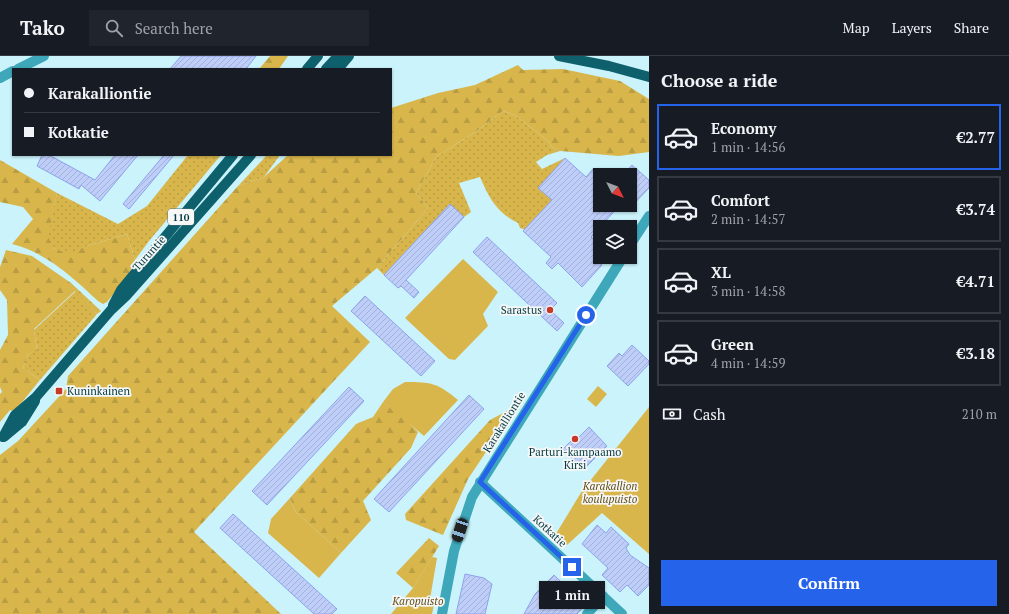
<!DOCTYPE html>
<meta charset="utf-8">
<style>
body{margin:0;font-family:"PT Serif",serif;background:#20242c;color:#f1f3f6;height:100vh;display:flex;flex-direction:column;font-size:15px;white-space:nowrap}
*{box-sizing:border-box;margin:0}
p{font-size:13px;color:#9ea1a6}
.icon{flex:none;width:22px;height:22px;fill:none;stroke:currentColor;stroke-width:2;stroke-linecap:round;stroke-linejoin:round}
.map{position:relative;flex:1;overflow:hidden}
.panel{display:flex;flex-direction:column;background:#171b24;width:360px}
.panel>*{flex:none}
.top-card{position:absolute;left:12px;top:12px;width:380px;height:88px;border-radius:0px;box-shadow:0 1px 3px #0004;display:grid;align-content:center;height:88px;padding:0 12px;background:#171b24}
.needle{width:26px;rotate:132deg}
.buttons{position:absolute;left:593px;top:112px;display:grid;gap:8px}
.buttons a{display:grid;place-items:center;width:44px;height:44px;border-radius:0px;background:#171b24;box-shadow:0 1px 3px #0004;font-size:20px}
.end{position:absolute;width:18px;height:18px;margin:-9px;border:5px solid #2563eb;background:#fff;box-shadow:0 0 0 2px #fff}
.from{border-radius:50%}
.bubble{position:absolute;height:28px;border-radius:0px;background:#171b24;box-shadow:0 1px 3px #0004;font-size:13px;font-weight:600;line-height:28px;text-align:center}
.car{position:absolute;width:12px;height:24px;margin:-12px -6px;border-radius:5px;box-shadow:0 0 3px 1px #0007;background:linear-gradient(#222 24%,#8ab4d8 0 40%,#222 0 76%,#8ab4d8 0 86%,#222 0)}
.top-card b{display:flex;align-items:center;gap:14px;height:38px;font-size:15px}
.top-card b+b{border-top:1px solid #363941}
.top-card i{width:10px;height:10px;background:#f1f3f6}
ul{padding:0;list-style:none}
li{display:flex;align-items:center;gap:12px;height:66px;margin:0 8px 6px;padding:0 4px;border:2px solid #363941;border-radius:0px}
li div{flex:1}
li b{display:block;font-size:15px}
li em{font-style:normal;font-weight:600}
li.on{border-color:#2563eb}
li>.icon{width:36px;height:36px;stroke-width:1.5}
h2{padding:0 12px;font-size:18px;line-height:48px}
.pay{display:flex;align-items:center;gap:10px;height:44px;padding:0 12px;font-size:15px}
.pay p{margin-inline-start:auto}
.cta{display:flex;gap:8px;margin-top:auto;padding:8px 12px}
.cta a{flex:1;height:46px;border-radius:0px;background:#2563eb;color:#fff;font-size:16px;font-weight:600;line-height:46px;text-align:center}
header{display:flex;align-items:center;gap:24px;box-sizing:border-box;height:56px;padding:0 20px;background:#171b24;border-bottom:1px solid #363941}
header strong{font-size:19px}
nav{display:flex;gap:22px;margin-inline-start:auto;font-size:14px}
.search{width:280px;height:36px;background:#20242c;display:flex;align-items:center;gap:10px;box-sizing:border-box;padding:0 14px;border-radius:0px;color:#9ea1a6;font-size:15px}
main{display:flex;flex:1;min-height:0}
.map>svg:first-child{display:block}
</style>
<header>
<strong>Tako</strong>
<div class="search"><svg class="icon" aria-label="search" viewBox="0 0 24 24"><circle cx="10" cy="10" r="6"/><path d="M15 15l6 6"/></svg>Search here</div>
<nav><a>Map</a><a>Layers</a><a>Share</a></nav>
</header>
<main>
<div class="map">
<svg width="649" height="558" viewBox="0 0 649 558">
<defs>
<pattern id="grass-dots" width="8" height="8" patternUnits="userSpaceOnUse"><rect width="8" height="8" fill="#d9b64b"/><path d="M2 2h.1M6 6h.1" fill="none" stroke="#b89d43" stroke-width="1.8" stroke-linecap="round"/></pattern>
<pattern id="forest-firs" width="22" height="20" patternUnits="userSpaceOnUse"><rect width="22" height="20" fill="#d9b64b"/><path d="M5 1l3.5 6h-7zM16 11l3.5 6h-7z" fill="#b89d43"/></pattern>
<pattern id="building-hatch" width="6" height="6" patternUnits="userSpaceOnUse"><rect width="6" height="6" fill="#bfcdf9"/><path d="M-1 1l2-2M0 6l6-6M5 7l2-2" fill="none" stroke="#a2b1d7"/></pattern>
</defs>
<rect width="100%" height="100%" fill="#caf3fb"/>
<g fill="url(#grass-dots)">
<path d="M503,55L515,59L548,85L552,91L560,95L547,99L536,106L542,113L565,102L538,132L552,144L529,175L520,172L518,167C497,157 489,142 480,121L459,127L471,156L464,161L450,148L384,219L377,212L428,152L416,137L436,101L478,74Z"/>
<path d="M188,99H221L149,185L135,204L127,178L90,189L68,199L54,192L47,182L57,137L118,168L147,150Z"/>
<path d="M267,99H280L264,121L238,130Z"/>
<path d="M76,235L97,258L40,324L23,312L28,298L37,294L34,274Z"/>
</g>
<g fill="url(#forest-firs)">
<path d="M270,0H288L279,13H259Z"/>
<path d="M518,9L523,14L563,13L620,25L649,43V96L619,100L560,95L552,91L548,85L515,59L503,55L478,74L436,101L416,137L428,152L377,212L332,250L370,286L194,476L281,558H0V399L18,385L66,333L68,320L238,130L264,121L288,99H391V52L438,37L475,29Z"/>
<path d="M0,104L57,137L48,181L54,192L68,198L90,189L127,178L135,204L128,220L107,246L103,248L98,245C72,221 47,197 12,188L33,163L23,151L0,146Z"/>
<path d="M6,194L32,200L71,227L101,255L97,258L75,235L34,273L37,295L28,298L23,312L40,324L14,356L10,354L0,366V338L2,336L0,331V294L8,279L7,244L0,234V211Z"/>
<path d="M383,346L404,362L418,376L411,392L363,445L371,464L341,497L295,455L290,442L356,368L373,361Z"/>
<path d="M507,355L512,357L468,423L443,479L406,464L405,458L490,364Z"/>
<path d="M429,482L439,490L413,532L396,517Z"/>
</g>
<g fill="#d9b64b">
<path d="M463,203L498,236L483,258L488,270L455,304L449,303L405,262Z"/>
<path d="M405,326C432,326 437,327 458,344L424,380L383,346L393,333Z"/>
<path d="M598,330L607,338L596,351L587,343Z"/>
<path d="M649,351V498L602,457L567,489L554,481L582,435Z"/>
<path d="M290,442L295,455L341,497L319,522L268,477L271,463Z"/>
<path d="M432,501L437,502L430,543H435L432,558H391L413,532Z"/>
</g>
<g fill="url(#building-hatch)" stroke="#8da3ec">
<path d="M181,0H256L246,13H170Z"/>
<path d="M42,99H49L95,124L115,99H138L100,145L81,129L79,133L37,110Z"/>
<path d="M164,99H174L129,153L123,148Z"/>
<path d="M565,102L586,121L593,113L600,120V149H620L591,181L600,189V195L594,202L602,209L582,231L558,207L552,213L546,207L551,201L523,175L552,144L538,132Z"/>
<path d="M632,109L649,124V132L630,152V119H623Z"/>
<path d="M450,148L464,161L406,224L419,236L414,242L401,230L398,232L384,219Z"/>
<path d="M487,181L557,247L550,254L564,267L557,275L473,196Z"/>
<path d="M365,240L435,305L421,320L351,255Z"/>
<path d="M632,289L649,305V308L628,330L607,310L619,297L622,300Z"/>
<path d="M349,331L364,345L267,449L252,435Z"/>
<path d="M469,339L484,353L389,456L374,443Z"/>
<path d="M589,371L607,390L583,414L563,393L575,381L577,383Z"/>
<path d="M233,458L337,553L332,558H314L220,472Z"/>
<path d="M597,469L606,477L611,471L629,488L626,492L630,499L649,512V529L638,540L627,529L620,536L602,519L608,512L582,488Z"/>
<path d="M465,518L484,522L492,528L485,558H456Z"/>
<path d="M554,519L585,549L577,558H524L535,538Z"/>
</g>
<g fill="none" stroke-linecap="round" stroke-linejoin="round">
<g stroke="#3ea8ba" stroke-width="10">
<path d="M18,13L44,0"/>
<path d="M0,22L13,15"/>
<path d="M630,189L649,160"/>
<path d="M480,426L622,558"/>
<path d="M442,558L454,495L472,441L623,201"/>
<path d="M587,558L603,540"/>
</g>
<g stroke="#0d606c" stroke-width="10">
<path d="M559,0L609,10L649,21"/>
<path d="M307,13L318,0"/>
<path d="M326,13L338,0"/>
<path d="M338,13L349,0"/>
<path d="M113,249L121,234L233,99"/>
<path d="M3,381L15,359L36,341L111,254L127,239L251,99"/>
<path d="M4,381L22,366L35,345"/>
</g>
</g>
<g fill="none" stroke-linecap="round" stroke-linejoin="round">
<path stroke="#2563eb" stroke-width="5" d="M572,511L480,426L586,259"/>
</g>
<g fill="#c53927" stroke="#f7f7f7" stroke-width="1.5">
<circle cx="550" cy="254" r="4"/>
<rect x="55" y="331" width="8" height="8" rx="2"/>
<circle cx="575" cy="383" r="4"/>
</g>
<g text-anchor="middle" stroke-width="3.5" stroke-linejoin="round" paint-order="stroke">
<rect fill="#f7f7f7" stroke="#4b7378" stroke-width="1" x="168" y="153" width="26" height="16" rx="3"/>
<g font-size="10" font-weight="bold" fill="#013a42">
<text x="181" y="165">110</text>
</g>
<g font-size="11" fill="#013a42" stroke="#f7f7f7">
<text transform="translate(149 197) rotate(-48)" y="4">Turuntie</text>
<text transform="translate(504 366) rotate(-58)" y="4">Karakalliontie</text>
<text transform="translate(550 475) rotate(43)" y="4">Kotkatie</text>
</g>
<g font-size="11" fill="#013a42" stroke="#f7f7f7" text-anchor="end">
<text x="542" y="258">Sarastus</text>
<text x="67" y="339" text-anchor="start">Kuninkainen</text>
<text x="575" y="400" text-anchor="middle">Parturi-kampaamo<tspan x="575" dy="13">Kirsi</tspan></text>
</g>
<g font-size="11" font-style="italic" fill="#604f18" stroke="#f7f7f7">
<text x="610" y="434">Karakallion<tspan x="610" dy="13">koulupuisto</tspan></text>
<text x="418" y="549">Karopuisto</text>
</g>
</g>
</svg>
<div class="buttons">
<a><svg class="needle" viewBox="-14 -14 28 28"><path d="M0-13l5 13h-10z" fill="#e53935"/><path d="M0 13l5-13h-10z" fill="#9ea1a6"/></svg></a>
<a><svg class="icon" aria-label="layers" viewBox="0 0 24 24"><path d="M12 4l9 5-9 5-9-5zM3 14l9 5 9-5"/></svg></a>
</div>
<i class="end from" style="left:586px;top:259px"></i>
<i class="end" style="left:572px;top:511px"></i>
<div class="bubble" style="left:539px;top:525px;width:66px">1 min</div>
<i class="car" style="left:460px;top:474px;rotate:198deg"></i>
<div class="top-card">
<b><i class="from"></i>Karakalliontie</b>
<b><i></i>Kotkatie</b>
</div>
</div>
<section class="panel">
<h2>Choose a ride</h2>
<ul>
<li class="on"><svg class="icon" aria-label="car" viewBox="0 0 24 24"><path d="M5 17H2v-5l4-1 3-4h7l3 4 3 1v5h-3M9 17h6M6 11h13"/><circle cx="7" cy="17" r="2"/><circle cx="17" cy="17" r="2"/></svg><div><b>Economy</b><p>1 min · 14:56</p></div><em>€2.77</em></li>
<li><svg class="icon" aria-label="car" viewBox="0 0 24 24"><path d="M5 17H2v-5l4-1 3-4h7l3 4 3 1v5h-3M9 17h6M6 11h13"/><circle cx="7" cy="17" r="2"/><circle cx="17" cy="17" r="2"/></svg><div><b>Comfort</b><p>2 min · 14:57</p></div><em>€3.74</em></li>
<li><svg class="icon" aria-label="car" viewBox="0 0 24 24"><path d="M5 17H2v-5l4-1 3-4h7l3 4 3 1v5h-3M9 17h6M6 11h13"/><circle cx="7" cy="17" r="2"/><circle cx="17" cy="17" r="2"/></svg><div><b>XL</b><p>3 min · 14:58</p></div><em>€4.71</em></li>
<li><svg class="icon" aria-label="car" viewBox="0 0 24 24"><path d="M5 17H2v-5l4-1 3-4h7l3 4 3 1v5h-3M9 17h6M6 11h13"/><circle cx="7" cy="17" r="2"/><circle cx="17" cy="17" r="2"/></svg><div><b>Green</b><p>4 min · 14:59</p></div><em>€3.18</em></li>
</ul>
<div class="pay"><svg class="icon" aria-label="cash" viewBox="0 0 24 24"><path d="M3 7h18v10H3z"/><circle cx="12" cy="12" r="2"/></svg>Cash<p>210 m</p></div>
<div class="cta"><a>Confirm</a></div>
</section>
</main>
